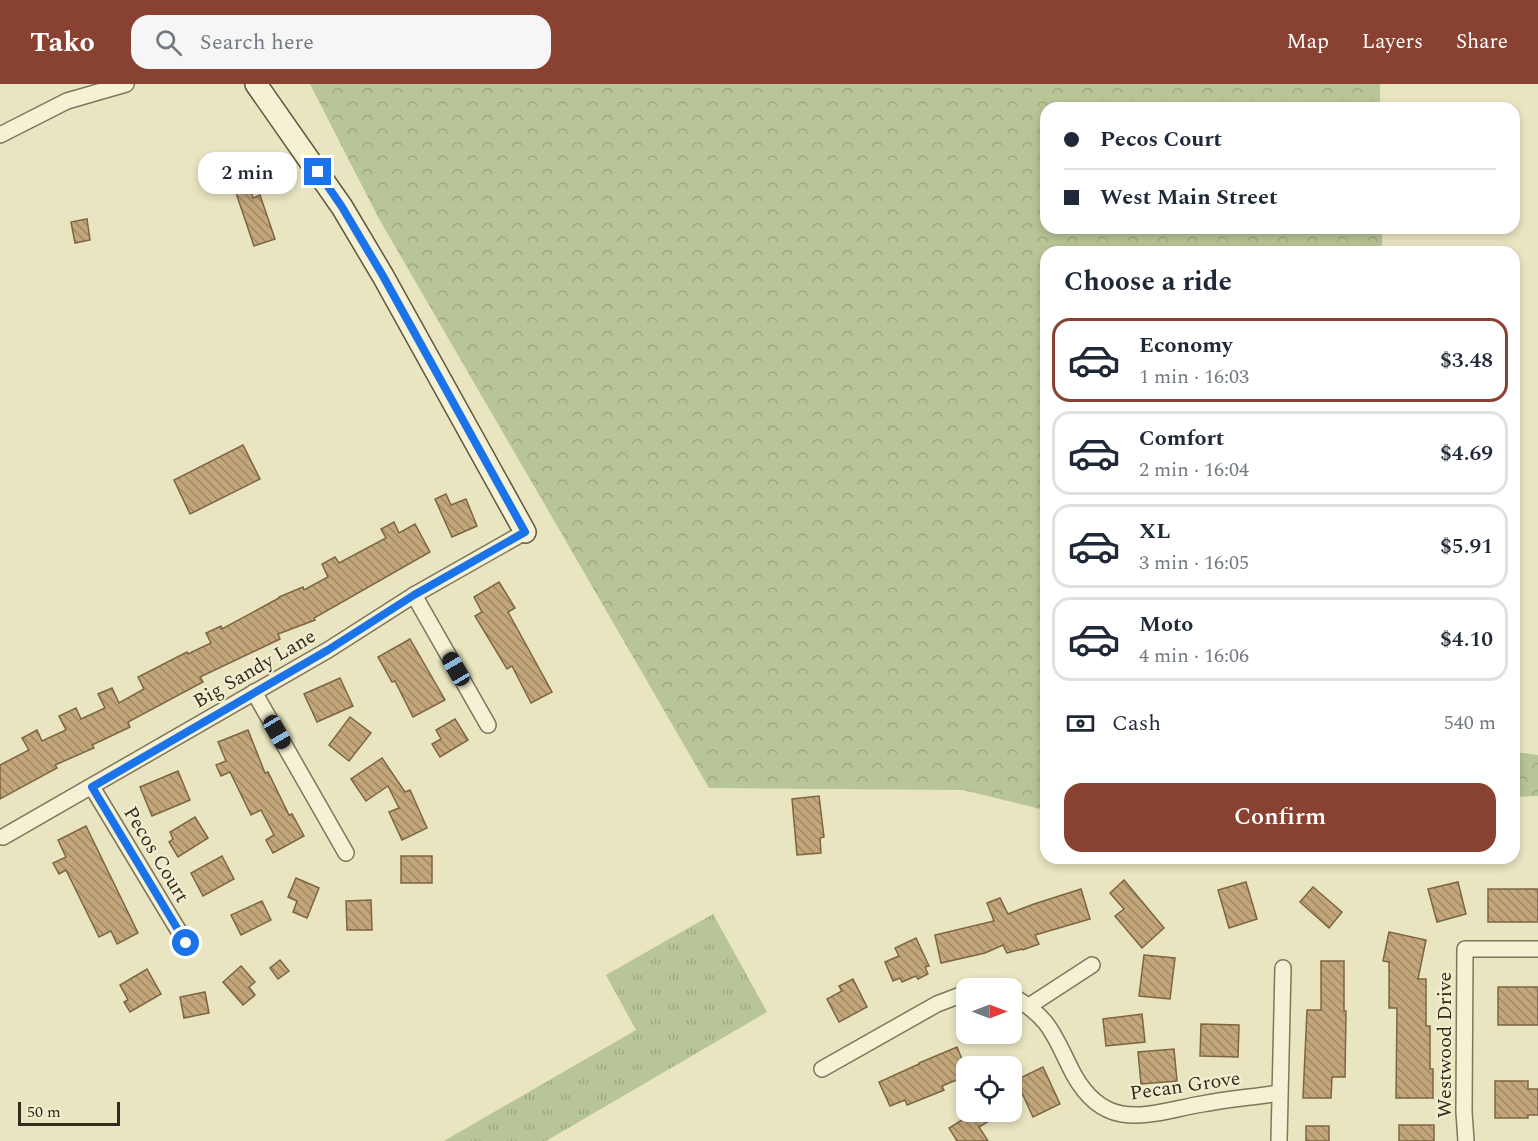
<!DOCTYPE html>
<meta charset="utf-8">
<style>
body{margin:0;font-family:Spectral,serif;background:#f6f6f7;color:#1f2937;height:100vh;display:flex;flex-direction:column;font-size:22px;white-space:nowrap}
*{box-sizing:border-box;margin:0}
p{font-size:20px;color:#747a83}
.icon{flex:none;width:33px;height:33px;fill:none;stroke:currentColor;stroke-width:2;stroke-linecap:round;stroke-linejoin:round}
.map{position:relative;flex:1;overflow:hidden}
.panel{position:absolute;left:1040px;top:162px;width:480px;height:618px;display:flex;flex-direction:column;background:#fff;border-radius:18px;box-shadow:0 3px 9px #0003}
.panel>*{flex:none}
.banner{position:absolute;left:1040px;top:18px;width:480px;height:132px;border-radius:18px;box-shadow:0 3px 9px #0003;display:grid;align-content:center;height:132px;padding:0 24px;background:#fff}
.needle{width:39px;rotate:90deg}
.buttons{position:absolute;left:956px;top:894px;display:grid;gap:12px}
.buttons a{display:grid;place-items:center;width:66px;height:66px;border-radius:12px;background:#fff;box-shadow:0 3px 9px #0003;font-size:30px}
.scale{position:absolute;left:18px;bottom:15px;width:102px;box-sizing:border-box;padding-left:6px;border:3px solid #322b1d;border-top:0;font-size:16px;line-height:21px;white-space:nowrap;color:#322b1d;-webkit-text-stroke:4px #f1eed0;paint-order:stroke}
.end{position:absolute;width:27px;height:27px;margin:-14px;border:8px solid #1a73e8;background:#fff;box-shadow:0 0 0 3px #fff}
.from{border-radius:50%}
.bubble{position:absolute;height:42px;border-radius:18px;background:#fff;box-shadow:0 3px 9px #0003;font-size:20px;font-weight:600;line-height:42px;text-align:center}
.car{position:absolute;width:18px;height:36px;margin:-18px -9px;border-radius:8px;box-shadow:0 0 4px 2px #0007;background:linear-gradient(#222 24%,#8ab4d8 0 40%,#222 0 76%,#8ab4d8 0 86%,#222 0)}
.banner b{display:flex;align-items:center;gap:21px;height:57px;font-size:22px}
.banner b+b{border-top:2px solid #e0e1e3}
.banner i{width:15px;height:15px;background:#1f2937}
ul{padding:0;list-style:none}
li{display:flex;align-items:center;gap:18px;height:84px;margin:0 12px 9px;padding:0 12px;border:3px solid #e0e1e3;border-radius:18px}
li div{flex:1}
li b{display:block;font-size:22px}
li em{font-style:normal;font-weight:600}
li.selected{border-color:#894231}
li>.icon{width:54px;height:54px;stroke-width:1.5}
h2{padding:0 24px;font-size:27px;line-height:72px}
.pay{display:flex;align-items:center;gap:15px;height:66px;padding:0 24px;font-size:22px}
.pay p{margin-inline-start:auto}
.action{display:flex;gap:12px;margin-top:auto;padding:12px 24px}
.action a{flex:1;height:69px;border-radius:18px;background:#894231;color:#fff;font-size:24px;font-weight:600;line-height:69px;text-align:center}
header{display:flex;align-items:center;gap:36px;box-sizing:border-box;height:84px;padding:0 30px;background:#894231;color:#fff}
header strong{font-size:28px}
nav{display:flex;gap:33px;margin-inline-start:auto;font-size:21px}
.search{width:420px;height:54px;background:#f6f6f7;display:flex;align-items:center;gap:15px;box-sizing:border-box;padding:0 21px;border-radius:18px;color:#747a83;font-size:22px}
.map>svg:first-child{display:block}
</style>
<header>
<strong>Tako</strong>
<div class="search"><svg class="icon" aria-label="search" viewBox="0 0 24 24"><circle cx="10" cy="10" r="6"/><path d="M15 15l6 6"/></svg>Search here</div>
<nav><a>Map</a><a>Layers</a><a>Share</a></nav>
</header>
<div class="map">
<svg width="1538" height="1057" viewBox="0 0 1538 1057">
<defs>
<pattern id="grass-tufts" width="24" height="20" patternUnits="userSpaceOnUse" patternTransform="scale(1.5)"><rect width="24" height="20" fill="#b7c597"/><path d="M3 7l-1-3M5 7V3M7 7l1-3M15 17l-1-3M17 17v-4M19 17l1-3" fill="none" stroke="#9ea982"/></pattern>
<pattern id="forest-crowns" width="20" height="18" patternUnits="userSpaceOnUse" patternTransform="scale(1.5)"><rect width="20" height="18" fill="#b7c597"/><path d="M2 6a3 3 0 1 1 6 0M12 15a3 3 0 1 1 6 0" fill="none" stroke="#9ea982"/></pattern>
<pattern id="building-back-hatch" width="6" height="6" patternUnits="userSpaceOnUse" patternTransform="scale(1.5)"><rect width="6" height="6" fill="#c3a77b"/><path d="M-1 5l2 2M0 0l6 6M5-1l2 2" fill="none" stroke="#9f8864"/></pattern>
</defs>
<rect width="100%" height="100%" fill="#e9e5c1"/>
<path fill="url(#grass-tufts)" d="M713,830L767,928L546,1057H444L636,946L606,891Z"/>
<g fill="url(#forest-crowns)">
<path d="M310,0H1380V24H1046V144H1382V168H1046L1045,726L963,706L709,704L378,133Z"/>
<path d="M1514,668L1538,671V712L1514,713Z"/>
</g>
<g fill="url(#building-back-hatch)" stroke="#7d6543" stroke-width="1.5">
<path d="M248,98L253,114L260,111L275,155L254,162L234,103Z"/>
<path d="M87,135L90,156L75,159L71,138Z"/>
<path d="M243,361L260,395L190,430L174,396Z"/>
<path d="M446,410L451,421L466,415L477,442L452,453L435,415Z"/>
<path d="M394,438L399,449L415,440L430,468L314,534L315,536L278,550L280,555L200,593L203,598L128,638L130,643L92,661L94,664L55,681L57,684L0,715V681L29,666L22,654L37,646L42,657L66,646L59,632L76,624L81,635L105,624L98,610L112,604L119,619L144,605L138,593L187,568L188,570L211,559L206,549L221,542L222,545L279,514V513L303,503L304,506L328,493L322,480L335,473L339,479L386,454L381,445Z"/>
<path d="M499,498L515,524L508,528L552,608L531,619L512,582L507,585L475,532L482,528L474,513Z"/>
<path d="M410,555L445,616L413,633L395,597L392,598L378,573Z"/>
<path d="M340,594L353,622L317,638L304,610Z"/>
<path d="M350,633L371,649L349,677L329,661Z"/>
<path d="M455,635L468,656L440,673L432,660L441,655L436,646Z"/>
<path d="M248,646L265,689L268,688L289,731L292,730L304,752L273,769L266,756L274,751L261,726L251,731L230,688L221,692L216,681L226,677L218,658Z"/>
<path d="M382,674L405,708L410,706L427,744L402,756L389,728L399,724L388,702L366,717L351,695Z"/>
<path d="M178,687L190,716L152,732L140,703Z"/>
<path d="M819,712L824,753L820,754L821,769L797,771L792,715Z"/>
<path d="M195,733L208,754L178,773L169,758L173,755L170,748Z"/>
<path d="M86,742L138,849L117,860L111,847L99,853L66,786L59,790L53,779L66,773L58,756Z"/>
<path d="M222,772L234,795L203,812L191,789Z"/>
<rect x="401" y="772" width="31" height="27"/>
<path d="M296,794L319,804L307,834L293,828L297,817L288,813Z"/>
<path d="M1124,796L1164,844L1142,864L1115,832L1124,825L1110,809Z"/>
<path d="M1246,798L1257,835L1229,844L1218,806Z"/>
<path d="M1458,798L1466,830L1437,838L1428,805Z"/>
<path d="M1313,803L1342,828L1329,844L1300,818Z"/>
<path d="M1081,805L1090,835L1035,851L1039,860L1023,866L1022,865L1007,869L1003,861L985,869L941,879L935,851L994,837L987,819L1000,814L1008,830L1034,820Z"/>
<rect x="1488" y="805" width="50" height="33"/>
<path d="M371,816L372,846H347L346,817Z"/>
<path d="M262,817L271,836L241,851L231,831Z"/>
<path d="M1389,848L1426,856L1418,895H1426V942H1430V985H1433V1014H1396L1397,924H1389V878L1383,877Z"/>
<path d="M916,854L929,882L925,883L928,890L918,895L916,892L902,898L900,894L893,897L885,878L899,872L895,864Z"/>
<path d="M1144,871L1175,874L1170,915L1139,912Z"/>
<path d="M280,876L289,887L278,895L270,884Z"/>
<path d="M1321,877H1344V927H1346L1345,993H1332L1331,1014H1303L1307,926H1321Z"/>
<path d="M241,882L255,898L249,903L255,911L243,921L223,898Z"/>
<path d="M147,885L161,910L130,928L124,918L128,916L120,901Z"/>
<path d="M853,895L867,923L839,938L827,915L842,907L839,902Z"/>
<rect x="1498" y="903" width="40" height="38"/>
<path d="M205,908L209,929L184,934L180,913Z"/>
<path d="M1142,930L1145,958L1106,962L1103,935Z"/>
<path d="M1201,940L1239,941L1238,973L1200,972Z"/>
<path d="M957,963L966,985V992L942,1002L944,1006L932,1011L907,1021L905,1016L890,1022L879,998L919,980V979Z"/>
<path d="M1174,965L1177,997L1141,1000L1138,968Z"/>
<path d="M1043,983L1060,1020L1033,1033L1016,996Z"/>
<path d="M1495,997H1528V1005H1538V1031H1528V1034H1495Z"/>
<path d="M975,1028H1004L979,1043L988,1057H957L949,1044Z"/>
<rect x="1399" y="1041" width="35" height="16"/>
<rect x="1306" y="1042" width="23" height="15"/>
</g>
<g fill="none" stroke-linecap="round" stroke-linejoin="round">
<defs>
<g id="street">
<path d="M0,51L67,17L126,0"/>
<path d="M414,511L488,641"/>
<path d="M254,608L346,769"/>
<path d="M92,703L186,859"/>
<path d="M3,753L328,566L414,511L525,448"/>
<path d="M1011,911C1053,936 1053,951 1074,991C1107,1050 1150,1029 1202,1020C1228,1015 1254,1013 1279,1009"/>
<path d="M1029,922L1092,881"/>
<path d="M822,985L937,920L966,909"/>
<path d="M1279,1057L1283,884"/>
<path d="M1466,1057L1464,1028L1465,865H1538"/>
</g>
<path id="secondary" d="M256,0L342,123L383,192L525,448"/>
</defs>
<use href="#street" stroke="#80765b" stroke-width="18"/>
<use href="#secondary" stroke="#62573e" stroke-width="24"/>
<use href="#street" stroke="#f5f1d4" stroke-width="15"/>
<use href="#secondary" stroke="#f5f1d4" stroke-width="21"/>
</g>
<g fill="none" stroke-linecap="round" stroke-linejoin="round">
<path stroke="#1a73e8" stroke-width="8" d="M186,859L92,703L328,566L414,511L525,448L383,192L342,123L318,88"/>
</g>
<g text-anchor="middle" stroke-width="4.5" stroke-linejoin="round" paint-order="stroke">
<g font-size="20" fill="#322b1d" stroke="#f1eed0">
<text transform="translate(254 584) rotate(-30)" y="7">Big Sandy Lane</text>
<text transform="translate(157 770) rotate(59)" y="7">Pecos Court</text>
<text transform="translate(1444 961) rotate(-90)" y="7">Westwood Drive</text>
<text transform="translate(1185 1001) rotate(-8)" y="7">Pecan Grove</text>
</g>
</g>
</svg>
<div class="buttons">
<a><svg class="needle" viewBox="-14 -14 28 28"><path d="M0-13l5 13h-10z" fill="#e53935"/><path d="M0 13l5-13h-10z" fill="#747a83"/></svg></a>
<a><svg class="icon" aria-label="locate" viewBox="0 0 24 24"><circle cx="12" cy="12" r="6"/><path d="M12 2v4M12 18v4M2 12h4M18 12h4"/></svg></a>
</div>
<div class="scale">50 m</div>
<i class="end from" style="left:186px;top:859px"></i>
<i class="end" style="left:318px;top:88px"></i>
<div class="bubble" style="left:198px;top:68px;width:99px">2 min</div>
<i class="car" style="left:456px;top:585px;rotate:330deg"></i>
<i class="car" style="left:277px;top:648px;rotate:150deg"></i>
<div class="banner">
<b><i class="from"></i>Pecos Court</b>
<b><i></i>West Main Street</b>
</div>
<section class="panel">
<h2>Choose a ride</h2>
<ul>
<li class="selected"><svg class="icon" aria-label="car" viewBox="0 0 24 24"><path d="M5 17H2v-5l4-1 3-4h7l3 4 3 1v5h-3M9 17h6M6 11h13"/><circle cx="7" cy="17" r="2"/><circle cx="17" cy="17" r="2"/></svg><div><b>Economy</b><p>1 min · 16:03</p></div><em>$3.48</em></li>
<li><svg class="icon" aria-label="car" viewBox="0 0 24 24"><path d="M5 17H2v-5l4-1 3-4h7l3 4 3 1v5h-3M9 17h6M6 11h13"/><circle cx="7" cy="17" r="2"/><circle cx="17" cy="17" r="2"/></svg><div><b>Comfort</b><p>2 min · 16:04</p></div><em>$4.69</em></li>
<li><svg class="icon" aria-label="car" viewBox="0 0 24 24"><path d="M5 17H2v-5l4-1 3-4h7l3 4 3 1v5h-3M9 17h6M6 11h13"/><circle cx="7" cy="17" r="2"/><circle cx="17" cy="17" r="2"/></svg><div><b>XL</b><p>3 min · 16:05</p></div><em>$5.91</em></li>
<li><svg class="icon" aria-label="car" viewBox="0 0 24 24"><path d="M5 17H2v-5l4-1 3-4h7l3 4 3 1v5h-3M9 17h6M6 11h13"/><circle cx="7" cy="17" r="2"/><circle cx="17" cy="17" r="2"/></svg><div><b>Moto</b><p>4 min · 16:06</p></div><em>$4.10</em></li>
</ul>
<div class="pay"><svg class="icon" aria-label="cash" viewBox="0 0 24 24"><path d="M3 7h18v10H3z"/><circle cx="12" cy="12" r="2"/></svg>Cash<p>540 m</p></div>
<div class="action"><a>Confirm</a></div>
</section>
</div>
